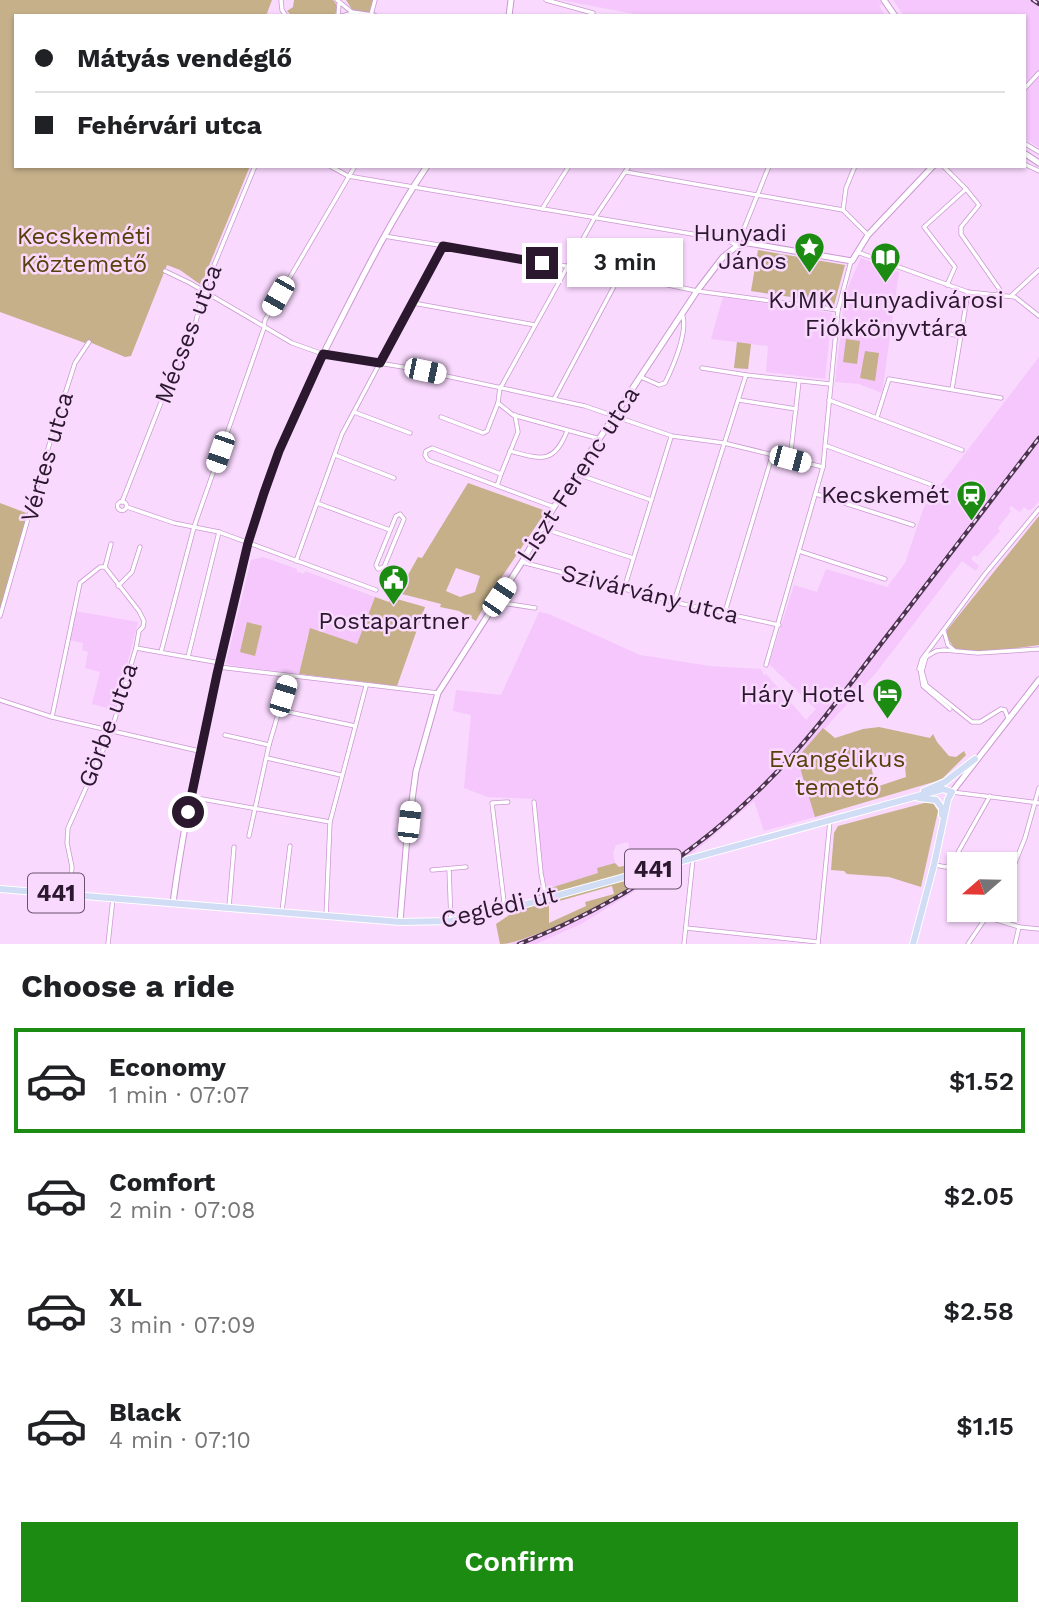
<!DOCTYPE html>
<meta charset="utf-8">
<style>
body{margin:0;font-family:"Work Sans",sans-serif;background:#f6f6f6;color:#202124;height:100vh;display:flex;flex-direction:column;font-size:26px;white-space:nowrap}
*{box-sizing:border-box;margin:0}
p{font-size:23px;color:#757577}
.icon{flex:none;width:38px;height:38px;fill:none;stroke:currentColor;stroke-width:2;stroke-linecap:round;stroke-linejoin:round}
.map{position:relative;height:944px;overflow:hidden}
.drawer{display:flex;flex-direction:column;background:#fff;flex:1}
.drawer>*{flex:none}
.guide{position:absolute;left:14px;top:14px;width:1012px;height:154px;border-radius:0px;box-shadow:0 2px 5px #0004;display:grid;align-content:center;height:154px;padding:0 21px;background:#fff}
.needle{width:46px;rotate:250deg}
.controls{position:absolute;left:947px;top:852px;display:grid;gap:14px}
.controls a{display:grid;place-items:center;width:70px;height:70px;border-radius:0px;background:#fff;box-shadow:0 2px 5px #0004;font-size:35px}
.end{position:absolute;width:32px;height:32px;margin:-16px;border:9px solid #2b182e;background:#fff;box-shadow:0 0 0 4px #fff}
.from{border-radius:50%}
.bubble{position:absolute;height:49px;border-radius:0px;background:#fff;box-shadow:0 2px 5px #0004;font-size:23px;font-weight:600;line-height:49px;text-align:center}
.car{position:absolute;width:21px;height:42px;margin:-21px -10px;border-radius:9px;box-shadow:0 0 5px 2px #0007;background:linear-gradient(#fff 24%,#345 0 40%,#fff 0 76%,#345 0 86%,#fff 0)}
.guide b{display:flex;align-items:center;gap:24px;height:66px;font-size:26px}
.guide b+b{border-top:2px solid #e0e0e0}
.guide i{width:18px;height:18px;background:#202124}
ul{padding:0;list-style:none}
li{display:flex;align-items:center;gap:21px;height:105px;margin:0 14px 10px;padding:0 7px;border:4px solid transparent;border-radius:0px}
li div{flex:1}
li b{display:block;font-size:26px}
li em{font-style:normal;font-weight:600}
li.on{border-color:#1b8c11}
li>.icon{width:63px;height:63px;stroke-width:1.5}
h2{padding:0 21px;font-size:32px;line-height:84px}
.cta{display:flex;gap:14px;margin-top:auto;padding:14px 21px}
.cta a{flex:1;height:80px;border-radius:0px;background:#1b8c11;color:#fff;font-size:28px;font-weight:600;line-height:80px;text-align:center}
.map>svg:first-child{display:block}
</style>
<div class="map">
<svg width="1039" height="944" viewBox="0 0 1039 944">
<rect width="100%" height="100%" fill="#f9d9fe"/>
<g fill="#f5c7fc">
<path d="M561,0H879L882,4L879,6L886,16H645Z"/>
<path d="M893,0H1039V148L1024,138V16H904Z"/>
<path d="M861,258L899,272L882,393L859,384L835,382L845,294Z"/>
<path d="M723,297L832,313L825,379L766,372L768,346L751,344L748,369L734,368L737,342L711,339Z"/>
<path d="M1039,357V501L1032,509L1028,510L1024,507L1020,512L1011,506L1009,509L1011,511L998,528L1000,531L977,557L974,555L971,559L979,566L976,571L962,561L875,674L797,758L815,817L764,831L754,801L652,888L648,883L581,924L536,944H510L548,930L612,899L675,854L632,864L628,842L616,845L613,853L615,863L598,868L599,873L547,889L542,868L535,799L488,797L464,788L471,715L453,711L456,690L501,695L539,612L549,614L640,655L710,666L761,669L764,676L766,674L806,720L816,709L769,664L794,585L817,592L826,569L887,587L905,563L924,507Z"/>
<path d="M263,557L297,569V572L304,574L305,571L375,597L357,644L308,634L299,674L230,665L226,663L251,560Z"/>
<path d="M75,611L138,622L115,710L92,704L100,672L85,668L88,652L82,650L83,643L69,640Z"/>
</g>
<g fill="#c6b08a" fill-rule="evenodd">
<path d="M0,0H272L266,16H16V166H250L201,285L180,270L167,265L131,356L125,357L87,341L85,343L0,312Z"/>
<path d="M294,0H333C338,5 338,10 334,16L291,15L287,11L293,7Z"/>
<path d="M346,0H373L369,13L353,11Z"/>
<path d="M758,250L845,265L833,309L825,308V302L751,291Z"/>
<path d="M846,339L860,341L857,364L843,362Z"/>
<path d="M737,342L751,344L748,369L734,368Z"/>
<path d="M865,351L879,353L875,381L860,378Z"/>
<path d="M468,483L546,511L495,587L476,621L459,611L440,607L441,604L398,593L418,557L422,558ZM456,568L480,576L475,592L460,597L446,591Z"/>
<path d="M0,503L29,514L0,609Z"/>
<path d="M1039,516V645C1017,648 975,655 954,648L947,637V630Z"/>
<path d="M375,597L389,602L390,597L425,607L397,686L299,674L310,628L357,644Z"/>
<path d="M247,622L262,626L255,656L240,652Z"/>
<path d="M879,727L930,738L933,734L937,742L949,756L956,757L964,751L966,755L943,778L937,781L815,817L797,758L823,728L835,738L863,729ZM904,755L906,777L876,787L869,758Z"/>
<path d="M928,802L933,803L938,811L921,887L889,877L847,874L844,871L831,870L834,833L838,826Z"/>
<path d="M675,854L674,859C630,888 586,916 537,934C525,938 513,944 500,944L496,924L547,889L598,873L597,868L615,863L619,867ZM612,886L614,894L585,902L586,906L549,923V904Z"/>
</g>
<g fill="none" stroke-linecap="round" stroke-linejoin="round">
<defs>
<g id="street">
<path d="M281,0L282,10L286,16"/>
<path d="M337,0L353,13"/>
<path d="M546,0L593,13"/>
<path d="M371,15L375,0"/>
<path d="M338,16L339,4"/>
<path d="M342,16L353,13"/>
<path d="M1024,89L1039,73"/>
<path d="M1024,143L1039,152"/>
<path d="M1024,164L1039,171"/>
<path d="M330,166L348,176L728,240L737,246L769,166"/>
<path d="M855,166L846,188L843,210L868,235"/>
<path d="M943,166L966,189L979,205L961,227V234L1000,290L997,296"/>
<path d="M626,172L843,210"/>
<path d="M542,209L569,166"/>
<path d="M384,236L620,275L697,291L838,310"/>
<path d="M857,252L968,292L1015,297L1039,316"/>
<path d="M165,271L190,283L292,343L323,354L409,368L585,406L672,436L724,443L823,467"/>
<path d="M947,285L955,267L924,227L966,189"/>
<path d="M1011,296L1039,270"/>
<path d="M413,303L535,325"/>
<path d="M892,325L962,336"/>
<path d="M702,368L746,375L830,384"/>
<path d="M641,377L659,385L665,383C673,367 689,330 682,314"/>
<path d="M501,387L595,217L629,166"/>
<path d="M952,389L968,292"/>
<path d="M554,399L620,275"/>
<path d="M739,400L796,409"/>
<path d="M829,400L962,450"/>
<path d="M498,403L513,415L600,439"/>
<path d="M354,412L410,433"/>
<path d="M441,417L483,433L487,431L498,403L500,387"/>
<path d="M877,417L889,379L1001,398"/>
<path d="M827,446L935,486"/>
<path d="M510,451C540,459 554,465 567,431"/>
<path d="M335,455L394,478"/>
<path d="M790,459L799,381"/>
<path d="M501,474L518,432L515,415"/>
<path d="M577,474L651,500"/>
<path d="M497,486L501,474L432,448L426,451L425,455L428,460L554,507"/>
<path d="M816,494L913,525"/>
<circle cx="122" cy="506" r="4.5"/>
<path d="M122,502L182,349L196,321L203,292L255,166"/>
<path d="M317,503L390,530"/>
<path d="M127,507L174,523L219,532L376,590"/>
<path d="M400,514L404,519L384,567L378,569L376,565L396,516Z"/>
<path d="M542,528L633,558"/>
<path d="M799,551L885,579"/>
<path d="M296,561L342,434L442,246"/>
<path d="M522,562L674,602L779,625"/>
<path d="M105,567L111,544"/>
<path d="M118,586L132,572L140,547"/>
<path d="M624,589L671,437"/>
<path d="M496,602L535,608"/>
<path d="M674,602L746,375"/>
<path d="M725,612L773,453"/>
<path d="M0,616L54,428L75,363L89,342"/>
<path d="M944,631L948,645L954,650"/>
<path d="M136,648L220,663"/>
<path d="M161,652L194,527L264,328L265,320L355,166"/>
<path d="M188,657L219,532"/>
<path d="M766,665L823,467L838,310L851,261"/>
<path d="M219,667L438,693"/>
<path d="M920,668L923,686L950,709"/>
<path d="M919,669L922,659L985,574L1039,509"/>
<path d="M0,700L52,717L199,751"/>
<path d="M279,710L355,726"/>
<path d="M52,717L80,583L100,567H105"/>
<path d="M1008,718L1005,710L1001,709L980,722H972L926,685L922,671L926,657L936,651L944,650L978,653L1039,649"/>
<path d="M225,735L269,745"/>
<path d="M267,758L341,775"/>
<path d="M952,792L1039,803"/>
<path d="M191,797L330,822"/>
<path d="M534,802L541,873L546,899"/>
<path d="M249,836L269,745L289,677"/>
<path d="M935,865L946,867L952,863L990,796"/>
<path d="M449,869L451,921"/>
<path d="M432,870L466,867"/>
<path d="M1004,890L1025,838L1039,788"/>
<path d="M69,894L72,867L67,843L68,828L111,732L136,648L139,631L143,627L144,621L139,611L105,567"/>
<path d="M229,907L234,847"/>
<path d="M505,910L492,803L508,802"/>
<path d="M282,911L290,846"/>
<path d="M326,917L330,822L366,686"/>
<path d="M987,917L1019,927L1039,929"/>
<path d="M686,928L818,942"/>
<path d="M108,944L113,898"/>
<path d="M684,944L693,859"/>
<path d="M818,944L830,821"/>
<path d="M968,944L991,910"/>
<path d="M1015,944L1019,927"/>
</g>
<g id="secondary">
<path d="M884,0L895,16"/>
<path d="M353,13L374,16"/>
<path d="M509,16L511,0"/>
<path d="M1024,153L1039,163"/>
<path d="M952,792L1039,680"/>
<path d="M173,903C185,812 206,721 227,632C239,586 248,539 263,493C284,433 312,375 341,319C368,266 394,215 427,166"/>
<path d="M400,922L407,837L416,771L438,693L522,562L554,507L697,291L723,257L737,246L748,243L852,261L868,235L933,166"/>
</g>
<g id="primary">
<path d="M924,791L945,782L975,759"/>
<path d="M919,798L936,800L942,808V815"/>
<path d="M0,889L400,922L451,921L505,910L943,789L952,792L948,799L934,865L913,944"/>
</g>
</defs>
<use href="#street" stroke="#cb98d2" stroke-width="5"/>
<use href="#secondary" stroke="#cb98d2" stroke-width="7"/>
<use href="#primary" stroke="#fff" stroke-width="8"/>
<use href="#street" stroke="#fff" stroke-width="3.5"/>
<use href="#secondary" stroke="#fff" stroke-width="5"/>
<use href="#primary" stroke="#d0ddf5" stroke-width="6"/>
<defs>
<g id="rail">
<path d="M1033,0L1039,4"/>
<path d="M932,499L933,503"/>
<path d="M519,944C613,907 699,852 770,779C816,733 854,678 894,627C942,564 990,501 1039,438"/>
</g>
</defs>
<use href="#rail" stroke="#4a354d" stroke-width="4.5"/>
<use href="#rail" stroke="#f9d9fe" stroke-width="2" stroke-dasharray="5" stroke-linecap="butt"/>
</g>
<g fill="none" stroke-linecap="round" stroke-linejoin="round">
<path stroke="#2b182e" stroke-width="9" d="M188,812L217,674L248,543L264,493L279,451L323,354L380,363L443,246L542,263"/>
</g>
<defs>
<symbol id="sight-pin" viewBox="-11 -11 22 30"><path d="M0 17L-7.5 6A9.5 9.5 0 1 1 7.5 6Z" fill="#1b8c11" stroke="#f9d9fe"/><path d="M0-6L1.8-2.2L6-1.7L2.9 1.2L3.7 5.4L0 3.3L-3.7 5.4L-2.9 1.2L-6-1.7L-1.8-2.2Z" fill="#fff"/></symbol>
<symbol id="library-pin" viewBox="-11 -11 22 30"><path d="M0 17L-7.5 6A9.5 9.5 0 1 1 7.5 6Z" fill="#1b8c11" stroke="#f9d9fe"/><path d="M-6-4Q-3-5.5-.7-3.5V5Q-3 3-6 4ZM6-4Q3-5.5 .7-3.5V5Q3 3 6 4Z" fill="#fff"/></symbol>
<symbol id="station-pin" viewBox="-11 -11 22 30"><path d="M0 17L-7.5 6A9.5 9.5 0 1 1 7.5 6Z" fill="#1b8c11" stroke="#f9d9fe"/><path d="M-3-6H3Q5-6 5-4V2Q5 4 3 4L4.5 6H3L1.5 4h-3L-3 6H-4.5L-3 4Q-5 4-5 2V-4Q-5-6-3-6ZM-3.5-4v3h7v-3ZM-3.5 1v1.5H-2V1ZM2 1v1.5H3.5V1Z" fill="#fff"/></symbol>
<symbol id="civic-pin" viewBox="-11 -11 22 30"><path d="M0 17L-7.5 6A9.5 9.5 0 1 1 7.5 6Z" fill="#1b8c11" stroke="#f9d9fe"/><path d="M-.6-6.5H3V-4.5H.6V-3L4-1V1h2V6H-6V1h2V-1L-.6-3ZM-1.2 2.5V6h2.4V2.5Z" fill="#fff"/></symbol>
<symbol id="hotel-pin" viewBox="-11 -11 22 30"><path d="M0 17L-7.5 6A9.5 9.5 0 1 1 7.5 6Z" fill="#1b8c11" stroke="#f9d9fe"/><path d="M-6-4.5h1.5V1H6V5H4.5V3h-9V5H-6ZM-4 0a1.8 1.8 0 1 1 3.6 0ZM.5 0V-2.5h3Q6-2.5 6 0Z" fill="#fff"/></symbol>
</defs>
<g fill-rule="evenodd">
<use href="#sight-pin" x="792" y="230" width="35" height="47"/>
<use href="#library-pin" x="868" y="240" width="35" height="47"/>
<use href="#station-pin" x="954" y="478" width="35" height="47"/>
<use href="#civic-pin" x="376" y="562" width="35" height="47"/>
<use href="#hotel-pin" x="870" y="676" width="35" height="47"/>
</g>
<g text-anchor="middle" stroke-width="5" stroke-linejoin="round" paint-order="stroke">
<g fill="#f9d9fe" stroke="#69526c" stroke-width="2">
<rect x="625" y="849.5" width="56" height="39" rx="5"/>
<rect x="28" y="873.5" width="56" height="39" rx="5"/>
</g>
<g font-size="23" font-weight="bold" fill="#2b182e">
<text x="653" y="877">441</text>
<text x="56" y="901">441</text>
</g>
<g font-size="24" fill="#2b182e" stroke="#f9d9fe" text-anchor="end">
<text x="787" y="241">Hunyadi<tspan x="787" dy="28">János</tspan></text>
<text x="886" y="308" text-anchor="middle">KJMK Hunyadivárosi<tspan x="886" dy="28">Fiókkönyvtára</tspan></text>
<text x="949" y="503">Kecskemét</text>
<text x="394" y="629" text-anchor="middle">Postapartner</text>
<text x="864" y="702">Háry Hotel</text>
</g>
<g font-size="24" fill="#59400a" stroke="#f9d9fe">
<text x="84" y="244">Kecskeméti<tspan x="84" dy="28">Köztemető</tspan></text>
<text x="837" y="767">Evangélikus<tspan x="837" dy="28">temető</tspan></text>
</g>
<g font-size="24" fill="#2b182e" stroke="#f9d9fe">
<text transform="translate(188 334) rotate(-69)" y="8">Mécses utca</text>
<text transform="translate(47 457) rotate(-74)" y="8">Vértes utca</text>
<text transform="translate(578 474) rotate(-57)" y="8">Liszt Ferenc utca</text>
<text transform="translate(650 594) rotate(14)" y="8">Szivárvány utca</text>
<text transform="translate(108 725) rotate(-70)" y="8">Görbe utca</text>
<text transform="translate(499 907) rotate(-13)" y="8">Ceglédi út</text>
</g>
</g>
</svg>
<div class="controls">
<a><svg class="needle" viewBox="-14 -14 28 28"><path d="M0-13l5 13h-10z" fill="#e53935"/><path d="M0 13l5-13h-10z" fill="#757577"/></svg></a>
</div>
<i class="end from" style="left:188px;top:812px"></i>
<i class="end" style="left:542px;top:263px"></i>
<div class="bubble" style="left:567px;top:238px;width:116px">3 min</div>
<i class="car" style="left:278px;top:296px;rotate:210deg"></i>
<i class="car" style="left:425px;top:371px;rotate:102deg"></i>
<i class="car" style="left:220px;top:452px;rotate:199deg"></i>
<i class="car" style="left:790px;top:459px;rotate:105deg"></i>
<i class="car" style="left:499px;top:597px;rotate:34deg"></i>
<i class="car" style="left:283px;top:696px;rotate:17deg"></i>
<i class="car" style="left:409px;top:822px;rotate:6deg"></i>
<div class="guide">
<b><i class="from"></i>Mátyás vendéglő</b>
<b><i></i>Fehérvári utca</b>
</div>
</div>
<section class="drawer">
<h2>Choose a ride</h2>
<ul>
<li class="on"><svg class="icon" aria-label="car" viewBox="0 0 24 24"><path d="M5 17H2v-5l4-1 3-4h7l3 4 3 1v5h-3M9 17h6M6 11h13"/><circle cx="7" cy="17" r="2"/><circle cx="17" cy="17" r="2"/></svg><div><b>Economy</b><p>1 min · 07:07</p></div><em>$1.52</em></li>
<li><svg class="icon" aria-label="car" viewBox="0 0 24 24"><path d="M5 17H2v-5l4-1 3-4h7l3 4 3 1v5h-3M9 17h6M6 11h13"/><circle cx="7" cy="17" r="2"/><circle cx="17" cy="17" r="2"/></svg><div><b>Comfort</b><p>2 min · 07:08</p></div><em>$2.05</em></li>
<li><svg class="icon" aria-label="car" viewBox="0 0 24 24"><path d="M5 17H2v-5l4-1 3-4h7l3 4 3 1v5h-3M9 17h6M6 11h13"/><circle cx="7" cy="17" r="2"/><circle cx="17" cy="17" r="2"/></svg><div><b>XL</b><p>3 min · 07:09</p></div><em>$2.58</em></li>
<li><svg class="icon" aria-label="car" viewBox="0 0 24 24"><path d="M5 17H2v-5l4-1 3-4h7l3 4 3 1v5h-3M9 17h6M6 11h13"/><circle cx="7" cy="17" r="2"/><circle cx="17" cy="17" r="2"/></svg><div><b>Black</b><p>4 min · 07:10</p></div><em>$1.15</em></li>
</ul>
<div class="cta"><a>Confirm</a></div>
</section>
